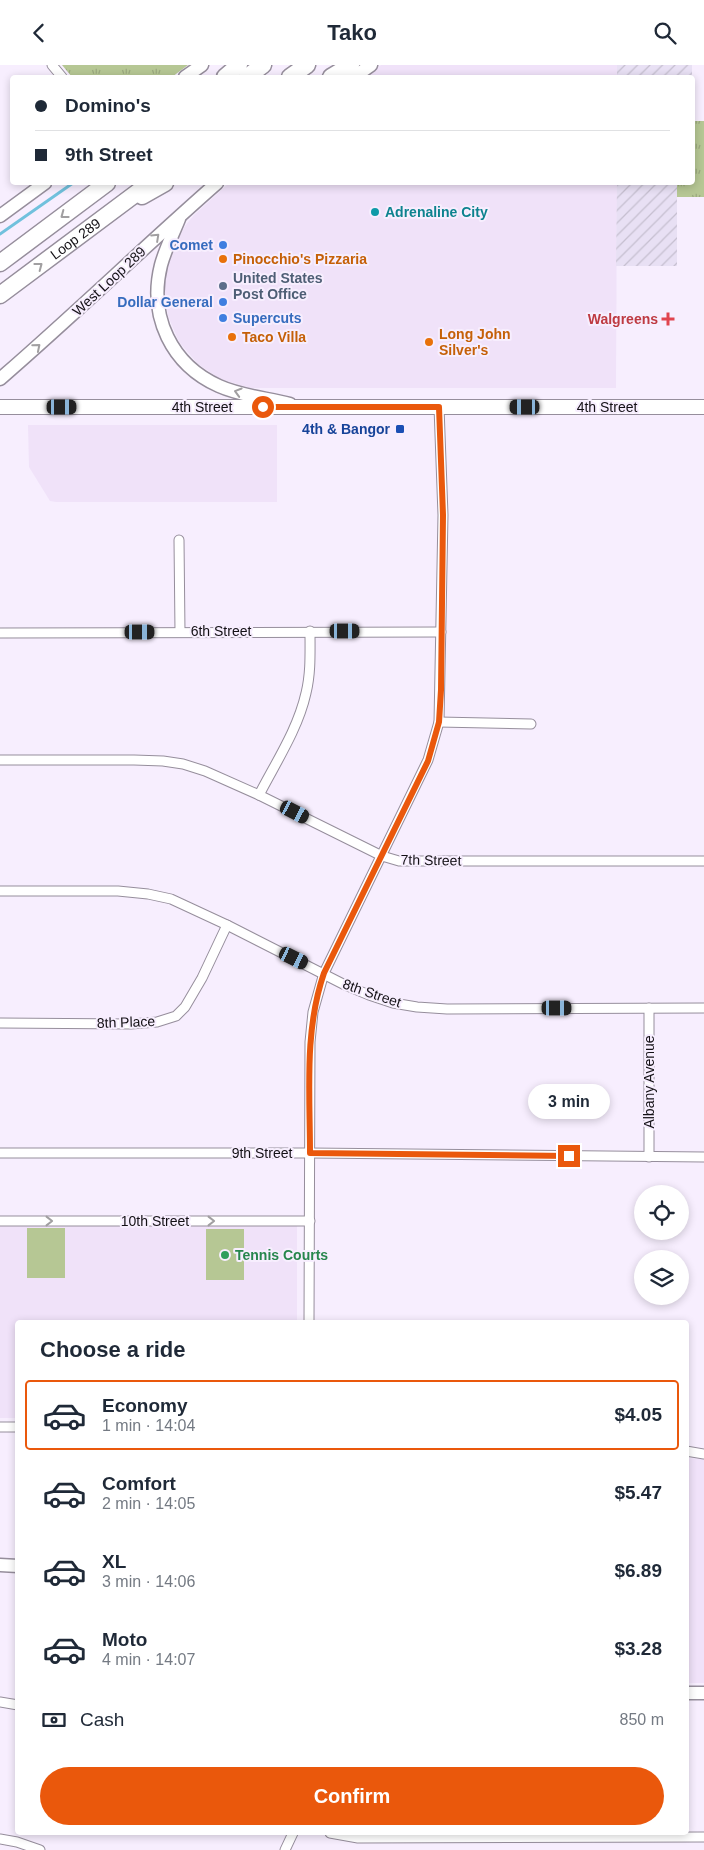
<!DOCTYPE html>
<meta charset="utf-8">
<style>
body{margin:0;font-family:Helvetica,sans-serif;background:#f6f6f7;color:#1f2937;height:100vh;display:flex;flex-direction:column;font-size:19px;white-space:nowrap}
*{box-sizing:border-box;margin:0}
p{font-size:16px;color:#747a83}
.icon{flex:none;width:28px;height:28px;fill:none;stroke:currentColor;stroke-width:2;stroke-linecap:round;stroke-linejoin:round}
.map{position:relative;flex:1;overflow:hidden}
.side{position:absolute;left:15px;top:1255px;width:674px;height:515px;display:flex;flex-direction:column;background:#fff;border-radius:5px;box-shadow:0 2px 8px #0003}
.side>*{flex:none}
.hud{position:absolute;left:10px;top:10px;width:685px;height:110px;border-radius:5px;box-shadow:0 2px 8px #0003;display:grid;align-content:center;height:110px;padding:0 25px;background:#fff}
.fabs{position:absolute;left:634px;top:1120px;display:grid;gap:10px}
.fabs a{display:grid;place-items:center;width:55px;height:55px;border-radius:50%;background:#fff;box-shadow:0 2px 8px #0003;font-size:25px}
.end{position:absolute;width:22px;height:22px;margin:-11px;border:6px solid #ea580c;background:#fff;box-shadow:0 0 0 2px #fff}
.from{border-radius:50%}
.bubble{position:absolute;height:35px;border-radius:18px;background:#fff;box-shadow:0 2px 8px #0003;font-size:16px;font-weight:700;line-height:35px;text-align:center}
.car{position:absolute;width:15px;height:30px;margin:-15px -8px;border-radius:6px;box-shadow:0 0 4px 1px #0007;background:linear-gradient(#222 24%,#8ab4d8 0 40%,#222 0 76%,#8ab4d8 0 86%,#222 0)}
.hud b{display:flex;align-items:center;gap:18px;height:48px;font-size:19px}
.hud b+b{border-top:1px solid #e0e1e3}
.hud i{width:12px;height:12px;background:#1f2937}
ul{padding:0;list-style:none}
li{display:flex;align-items:center;gap:15px;height:70px;margin:0 10px 8px;padding:0 15px;border:2px solid transparent;border-radius:5px}
li div{flex:1}
li b{display:block;font-size:19px}
li em{font-style:normal;font-weight:700}
li.selected{border-color:#ea580c}
li>.icon{width:45px;height:45px;stroke-width:1.5}
h2{padding:0 25px;font-size:22px;line-height:60px}
.pay{display:flex;align-items:center;gap:12px;height:55px;padding:0 25px;font-size:19px}
.pay p{margin-inline-start:auto}
.primary-button{display:flex;gap:10px;margin-top:auto;padding:10px 25px}
.primary-button a{flex:1;height:58px;border-radius:30px;background:#ea580c;color:#fff;font-size:20px;font-weight:700;line-height:58px;text-align:center}
header{display:flex;justify-content:space-between;align-items:center;height:65px;padding:0 25px;background:#fff;font-size:22px;font-weight:700}
.map>svg:first-child{display:block}
</style>
<header><svg class="icon" aria-label="back" viewBox="0 0 24 24"><path d="M15 5l-7 7 7 7"/></svg>Tako<svg class="icon" aria-label="search" viewBox="0 0 24 24"><circle cx="10" cy="10" r="6"/><path d="M15 15l6 6"/></svg></header>
<div class="map">
<svg width="704" height="1785" viewBox="0 0 704 1785">
<defs>
<pattern id="industrial-furrows" width="10" height="10" patternUnits="userSpaceOnUse" patternTransform="scale(1.25)"><rect width="10" height="10" fill="#e8e0f4"/><path d="M-1 1l2-2M0 10L10 0M9 11l2-2" fill="none" stroke="#c6bfd0"/></pattern>
<pattern id="grass-tufts" width="24" height="20" patternUnits="userSpaceOnUse" patternTransform="scale(1.25)"><rect width="24" height="20" fill="#b6c794"/><path d="M3 7l-1-3M5 7V3M7 7l1-3M15 17l-1-3M17 17v-4M19 17l1-3" fill="none" stroke="#9caa7f"/></pattern>
</defs>
<rect width="100%" height="100%" fill="#f7eefe"/>
<g fill="#f0e2f9">
<path d="M381,0H617V12H365Z"/>
<path d="M229,118H617L616,323H250L220,314L198,299L179,277L168,251L164,220L168,196L176,178L185,161L194,150Z"/>
<path d="M28,360H277V437H56L50,436L29,402Z"/>
<path d="M0,1159H297V1257L18,1258L17,1353H0Z"/>
<path d="M686,1393L704,1394V1618H686Z"/>
</g>
<g fill="url(#industrial-furrows)">
<rect x="617" y="0" width="75" height="12"/>
<path d="M617,118H677V201H616Z"/>
</g>
<g fill="url(#grass-tufts)">
<path d="M62,0H188L172,12H72Z"/>
<path d="M693,56H704V132H677V118H692Z"/>
</g>
<g fill="#b6c794">
<rect x="27" y="1163" width="38" height="50"/>
<rect x="206" y="1164" width="38" height="51"/>
</g>
<g fill="none" stroke-linecap="round" stroke-linejoin="round">
<path stroke="#71c1dd" stroke-width="3" d="M0,169L73,118"/>
<defs>
<g id="street">
<path d="M52,0L62,12"/>
<path d="M179,475L180,567"/>
<path d="M0,568L441,567"/>
<path d="M439,657L531,659"/>
<path d="M0,695H134L163,696L183,699L205,706L259,730L382,791L399,796H704"/>
<path d="M259,730C276,697 298,664 306,628C311,608 310,587 310,566"/>
<path d="M0,826H118L148,829L171,834L227,860L345,920L369,930L393,938L417,942L447,944L704,943"/>
<path d="M0,958L131,959L157,957L176,951L185,942L202,913L227,860"/>
<path d="M0,1088H310L704,1092"/>
<path d="M649,1092V943"/>
<path d="M0,1156H310"/>
<path d="M309,1258L310,977L313,947L324,908L428,695L439,657L443,450L439,342"/>
<path d="M0,1362H18"/>
<path d="M686,1386L704,1389"/>
<path d="M0,1637L18,1640"/>
<path d="M330,1768L358,1773L704,1772"/>
<path d="M0,1774L17,1777L40,1785"/>
<path d="M285,1785L293,1768"/>
</g>
<g id="secondary">
<path d="M185,12L202,0"/>
<path d="M354,12L371,0"/>
<path d="M0,151L45,118"/>
<path d="M179,154C173,169 165,185 161,200C148,252 172,300 219,321C241,331 267,333 290,339"/>
<path d="M0,314C74,250 144,182 217,118"/>
<path d="M0,1500L18,1501"/>
<path d="M686,1628H704"/>
</g>
<path id="primary" d="M0,342H704"/>
<g id="highway">
<path d="M225,12L239,0"/>
<path d="M247,12L263,0"/>
<path d="M290,12L307,0"/>
<path d="M331,12L351,0"/>
<path d="M142,131L165,118"/>
<path d="M0,198L107,118"/>
<path id="s1" d="M0,230L150,118"/>
</g>
</defs>
<use href="#street" stroke="#968e9c" stroke-width="11"/>
<use href="#secondary" stroke="#968e9c" stroke-width="15"/>
<use href="#primary" stroke="#968e9c" stroke-width="16"/>
<use href="#highway" stroke="#968e9c" stroke-width="19"/>
<use href="#street" stroke="#fff" stroke-width="9"/>
<use href="#secondary" stroke="#fff" stroke-width="12"/>
<use href="#primary" stroke="#fff" stroke-width="14"/>
<use href="#highway" stroke="#fff" stroke-width="16"/>
</g>
<defs><path id="oneway-chevron" d="M-2-3.5L2.5 0L-2 3.5" fill="none" stroke-width="1.6" stroke-linecap="round" stroke-linejoin="round" transform="scale(1.25)"/></defs>
<g stroke="#a19fa1">
<use href="#oneway-chevron" transform="translate(64 150) rotate(143)"/>
<use href="#oneway-chevron" transform="translate(156 172) rotate(-43)"/>
<use href="#oneway-chevron" transform="translate(39 201) rotate(-37)"/>
<use href="#oneway-chevron" transform="translate(37 282) rotate(-40)"/>
<use href="#oneway-chevron" transform="translate(238 327) rotate(-164)"/>
<use href="#oneway-chevron" transform="translate(49 1156)"/>
<use href="#oneway-chevron" transform="translate(211 1156)"/>
</g>
<g fill="none" stroke-linecap="round" stroke-linejoin="round">
<path stroke="#ea580c" stroke-width="6" d="M263,342H439L443,450L441,625L439,657L428,696L324,908C304,966 310,1028 310,1088L569,1091"/>
</g>
<circle fill="#0f9aa8" stroke="#f7eefe" stroke-width="2" cx="375" cy="147" r="5"/>
<g fill="#3f7fe0" stroke="#f7eefe" stroke-width="2">
<circle cx="223" cy="180" r="5"/>
<circle cx="223" cy="237" r="5"/>
<circle cx="223" cy="253" r="5"/>
</g>
<g fill="#e8710a" stroke="#f7eefe" stroke-width="2">
<circle cx="223" cy="194" r="5"/>
<circle cx="232" cy="272" r="5"/>
<circle cx="429" cy="277" r="5"/>
</g>
<circle fill="#5c6f8a" stroke="#f7eefe" stroke-width="2" cx="223" cy="221" r="5"/>
<path fill="#e0444e" stroke="#f7eefe" stroke-width="2" d="M665.5 246.5h5v5h5v5h-5v5h-5v-5h-5v-5h5z"/>
<rect fill="#1a4fb4" stroke="#f7eefe" stroke-width="2" x="395" y="359" width="10" height="10" rx="2.5"/>
<circle fill="#2e9e5b" stroke="#f7eefe" stroke-width="2" cx="225" cy="1190" r="5"/>
<g text-anchor="middle" stroke-width="4" stroke-linejoin="round" paint-order="stroke">
<g font-size="14" font-weight="bold" fill="#0d838f" stroke="#f7eefe" text-anchor="start">
<text x="385" y="152">Adrenaline City</text>
</g>
<g font-size="14" fill="#131015" stroke="#f7eefe">
<text dy="5" stroke="none"><textPath href="#s1" startOffset="94">Loop 289</textPath></text>
<text transform="translate(109 216) rotate(-43)" y="5">West Loop 289</text>
<text x="202" y="347">4th Street</text>
<text x="607" y="347">4th Street</text>
<text x="221" y="571">6th Street</text>
<text transform="translate(431 795) rotate(1)" y="5">7th Street</text>
<text transform="translate(372 928) rotate(19)" y="5">8th Street</text>
<text transform="translate(126 957) rotate(-2)" y="5">8th Place</text>
<text transform="translate(649 1017) rotate(-90)" y="5">Albany Avenue</text>
<text x="262" y="1093">9th Street</text>
<text x="155" y="1161">10th Street</text>
</g>
<g font-size="14" font-weight="bold" fill="#366cbe" stroke="#f7eefe" text-anchor="end">
<text x="213" y="185">Comet</text>
<text x="213" y="242">Dollar General</text>
<text x="233" y="258" text-anchor="start">Supercuts</text>
</g>
<g font-size="14" font-weight="bold" fill="#c56008" stroke="#f7eefe" text-anchor="start">
<text x="233" y="199">Pinocchio's Pizzaria</text>
<text x="439" y="274">Long John<tspan x="439" dy="16">Silver's</tspan></text>
<text x="242" y="277">Taco Villa</text>
</g>
<g font-size="14" font-weight="bold" fill="#4e5e75" stroke="#f7eefe" text-anchor="start">
<text x="233" y="218">United States<tspan x="233" dy="16">Post Office</tspan></text>
</g>
<g font-size="14" font-weight="bold" fill="#be3a42" stroke="#f7eefe" text-anchor="end">
<text x="658" y="259">Walgreens</text>
</g>
<g font-size="14" font-weight="bold" fill="#164399" stroke="#f7eefe" text-anchor="end">
<text x="390" y="369">4th &amp; Bangor</text>
</g>
<g font-size="14" font-weight="bold" fill="#27864d" stroke="#f7eefe" text-anchor="start">
<text x="235" y="1195">Tennis Courts</text>
</g>
</g>
</svg>
<div class="fabs">
<a><svg class="icon" aria-label="locate" viewBox="0 0 24 24"><circle cx="12" cy="12" r="6"/><path d="M12 2v4M12 18v4M2 12h4M18 12h4"/></svg></a>
<a><svg class="icon" aria-label="layers" viewBox="0 0 24 24"><path d="M12 4l9 5-9 5-9-5zM3 14l9 5 9-5"/></svg></a>
</div>
<i class="end from" style="left:263px;top:342px"></i>
<i class="end" style="left:569px;top:1091px"></i>
<div class="bubble" style="left:528px;top:1019px;width:82px">3 min</div>
<i class="car" style="left:62px;top:342px;rotate:90deg"></i>
<i class="car" style="left:525px;top:342px;rotate:270deg"></i>
<i class="car" style="left:345px;top:566px;rotate:90deg"></i>
<i class="car" style="left:140px;top:567px;rotate:90deg"></i>
<i class="car" style="left:295px;top:747px;rotate:117deg"></i>
<i class="car" style="left:294px;top:893px;rotate:116deg"></i>
<i class="car" style="left:557px;top:943px;rotate:90deg"></i>
<div class="hud">
<b><i class="from"></i>Domino's</b>
<b><i></i>9th Street</b>
</div>
<section class="side">
<h2>Choose a ride</h2>
<ul>
<li class="selected"><svg class="icon" aria-label="car" viewBox="0 0 24 24"><path d="M5 17H2v-5l4-1 3-4h7l3 4 3 1v5h-3M9 17h6M6 11h13"/><circle cx="7" cy="17" r="2"/><circle cx="17" cy="17" r="2"/></svg><div><b>Economy</b><p>1 min · 14:04</p></div><em>$4.05</em></li>
<li><svg class="icon" aria-label="car" viewBox="0 0 24 24"><path d="M5 17H2v-5l4-1 3-4h7l3 4 3 1v5h-3M9 17h6M6 11h13"/><circle cx="7" cy="17" r="2"/><circle cx="17" cy="17" r="2"/></svg><div><b>Comfort</b><p>2 min · 14:05</p></div><em>$5.47</em></li>
<li><svg class="icon" aria-label="car" viewBox="0 0 24 24"><path d="M5 17H2v-5l4-1 3-4h7l3 4 3 1v5h-3M9 17h6M6 11h13"/><circle cx="7" cy="17" r="2"/><circle cx="17" cy="17" r="2"/></svg><div><b>XL</b><p>3 min · 14:06</p></div><em>$6.89</em></li>
<li><svg class="icon" aria-label="car" viewBox="0 0 24 24"><path d="M5 17H2v-5l4-1 3-4h7l3 4 3 1v5h-3M9 17h6M6 11h13"/><circle cx="7" cy="17" r="2"/><circle cx="17" cy="17" r="2"/></svg><div><b>Moto</b><p>4 min · 14:07</p></div><em>$3.28</em></li>
</ul>
<div class="pay"><svg class="icon" aria-label="cash" viewBox="0 0 24 24"><path d="M3 7h18v10H3z"/><circle cx="12" cy="12" r="2"/></svg>Cash<p>850 m</p></div>
<div class="primary-button"><a>Confirm</a></div>
</section>
</div>
